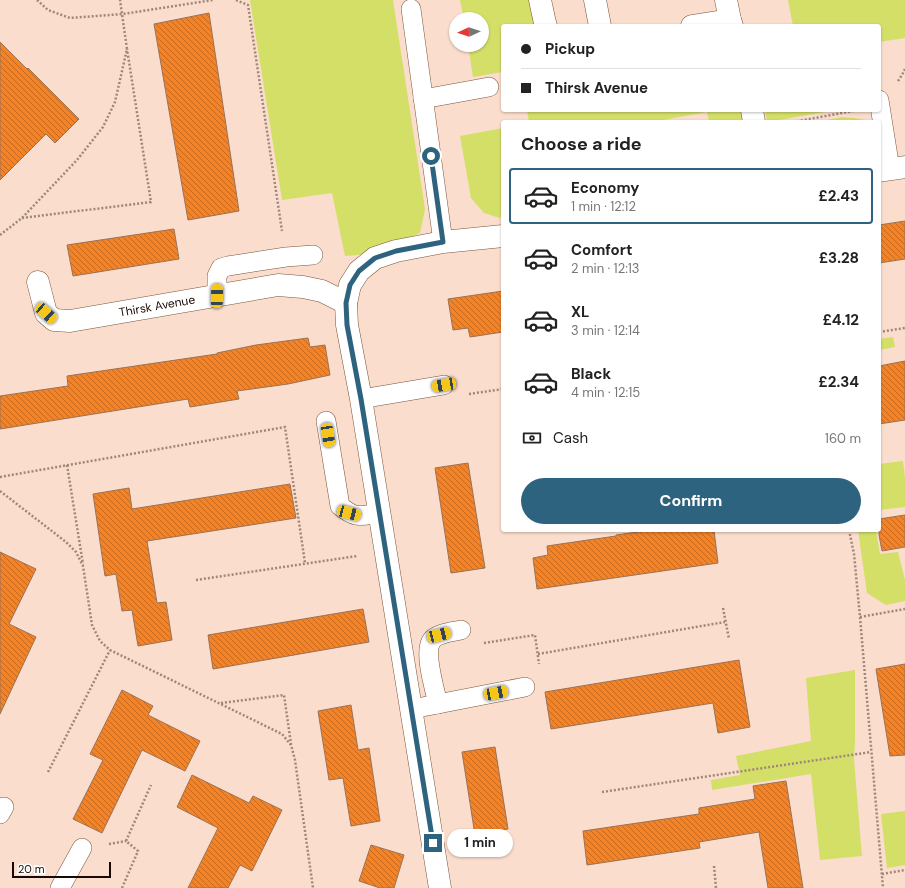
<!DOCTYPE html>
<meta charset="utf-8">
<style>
body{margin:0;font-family:"DM Sans",sans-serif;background:#f6f6f6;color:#222;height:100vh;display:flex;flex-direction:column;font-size:15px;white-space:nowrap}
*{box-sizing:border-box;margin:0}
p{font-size:13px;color:#767676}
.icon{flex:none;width:22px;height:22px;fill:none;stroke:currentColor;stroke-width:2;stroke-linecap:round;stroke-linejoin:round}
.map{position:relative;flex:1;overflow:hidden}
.sheet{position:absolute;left:501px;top:120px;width:380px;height:412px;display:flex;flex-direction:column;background:#fff;border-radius:4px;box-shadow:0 1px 3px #0004}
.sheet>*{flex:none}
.top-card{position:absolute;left:501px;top:24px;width:380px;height:88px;border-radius:4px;box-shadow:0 1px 3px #0004;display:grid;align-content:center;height:88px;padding:0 20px;background:#fff}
.needle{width:26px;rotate:266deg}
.buttons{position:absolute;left:449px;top:12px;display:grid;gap:8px}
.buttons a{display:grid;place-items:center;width:40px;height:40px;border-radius:50%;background:#fff;box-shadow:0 1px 3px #0004;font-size:20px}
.scale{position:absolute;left:12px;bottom:10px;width:99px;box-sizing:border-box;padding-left:4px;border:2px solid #170801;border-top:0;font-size:11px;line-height:14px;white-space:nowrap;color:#170801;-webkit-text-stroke:3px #fff;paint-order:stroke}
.end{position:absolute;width:18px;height:18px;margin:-9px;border:5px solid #2e637f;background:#fff;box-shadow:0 0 0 2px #fff}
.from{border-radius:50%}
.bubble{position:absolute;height:28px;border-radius:14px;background:#fff;box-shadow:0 1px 3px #0004;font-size:13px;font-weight:700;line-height:28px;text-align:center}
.car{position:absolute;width:12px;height:24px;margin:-12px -6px;border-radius:5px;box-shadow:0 0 3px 1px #0007;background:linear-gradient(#f5c518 24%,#345 0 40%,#f5c518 0 76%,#345 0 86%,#f5c518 0)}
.top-card b{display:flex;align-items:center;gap:14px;height:38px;font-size:15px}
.top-card b+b{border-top:1px solid #e0e0e0}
.top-card i{width:10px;height:10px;background:#222}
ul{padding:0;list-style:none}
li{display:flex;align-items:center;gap:12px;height:56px;margin:0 8px 6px;padding:0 12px;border:2px solid transparent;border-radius:4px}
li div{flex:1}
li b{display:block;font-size:15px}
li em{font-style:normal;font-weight:700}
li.active{border-color:#2e637f}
li>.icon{width:36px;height:36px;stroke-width:1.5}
h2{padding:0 20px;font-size:18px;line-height:48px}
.pay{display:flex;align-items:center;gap:10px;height:44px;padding:0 20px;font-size:15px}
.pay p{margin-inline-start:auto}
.primary-button{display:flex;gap:8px;margin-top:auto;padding:8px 20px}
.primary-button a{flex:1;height:46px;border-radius:24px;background:#2e637f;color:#fff;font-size:16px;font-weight:700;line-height:46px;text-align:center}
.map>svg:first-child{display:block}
</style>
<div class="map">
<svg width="905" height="888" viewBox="0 0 905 888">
<defs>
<pattern id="building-back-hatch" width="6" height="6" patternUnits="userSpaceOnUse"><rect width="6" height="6" fill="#f48327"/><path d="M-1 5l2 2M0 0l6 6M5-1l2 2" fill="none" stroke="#c5691f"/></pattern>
</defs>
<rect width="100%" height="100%" fill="#faddcc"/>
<g fill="#d4df68">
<path d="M250,0H393L425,209L420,233L370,254L345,256L332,193L282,200Z"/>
<path d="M460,0H535L540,26H503V72L473,77L468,45H482V19H464Z"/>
<path d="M788,0H905V38L879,42V26H793Z"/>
<path d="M527,110H741L743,122H709L707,112L652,122H529Z"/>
<path d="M765,110H837L767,122Z"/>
<path d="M842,117L855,118L865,120L867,122H816Z"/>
<path d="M503,128V217L500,218L484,213L471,198L460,136Z"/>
<path d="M893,337L895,347L879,350V339Z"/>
<path d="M903,461L905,477V507L879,510V464Z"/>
<path d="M858,530H876L880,554L898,552L905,580V601L886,605L867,593Z"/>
<path d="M855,670V741L854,760L862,856L820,860L811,774L712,790L711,780L740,775L736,756L811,741L806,678Z"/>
<path d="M905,811V865L887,868L881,814Z"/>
</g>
<g fill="url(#building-back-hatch)" stroke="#9b7156">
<path d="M209,13L239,211L188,220L154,24Z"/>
<path d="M0,42L27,69L28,68L79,119L55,143L46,134L0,180Z"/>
<path d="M905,221V259L879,263V225Z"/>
<path d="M174,229L179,259L73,276L67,245Z"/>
<path d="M503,291V332L470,337L468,328L453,330L448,299Z"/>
<path d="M308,338L310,347L325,345L330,375L288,384L237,391L239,399L190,407L188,399L0,429V396L68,386L67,376L217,354V353L256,345Z"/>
<path d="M905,361V420L879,424V366Z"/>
<path d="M468,463L485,568L451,573L435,468Z"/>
<path d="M290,484L296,518L147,541L157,603L166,602L172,640L138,646L132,610L122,611L116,574L105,576L93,494L129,488L132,509Z"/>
<path d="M905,515V547L882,551L879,535V519Z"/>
<path d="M652,530H714L718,563L537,589L533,558L548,555L547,546L581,541L616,536V535Z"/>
<path d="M0,552L36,569L9,624L36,637L0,714Z"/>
<path d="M363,609L369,642L213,669L208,635Z"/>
<path d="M739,660L750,727L718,733L713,703L551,729L545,692Z"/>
<path d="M905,664V755L890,756L876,669Z"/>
<path d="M122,690L153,706L148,715L200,741L185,771L142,750L102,833L73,819L103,760L90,754Z"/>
<path d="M351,705L358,750L369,748L380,821L351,826L343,778L329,780L318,711Z"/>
<path d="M495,747L508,829L475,835L462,752Z"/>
<path d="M192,775L249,803L253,796L282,810L252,871L240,865L228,888H188L218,828L177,807Z"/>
<path d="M786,781L803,888H768L759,832L699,842L700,848L587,865L583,831L699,814V808L755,799L753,786Z"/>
<path d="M371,845L404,855L394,888H380L359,881Z"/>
</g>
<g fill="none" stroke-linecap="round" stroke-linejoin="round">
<defs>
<g id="lane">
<path d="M411,9L443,242"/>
<path d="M423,99L489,87"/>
<path d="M879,100L890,169"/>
<path d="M217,296V276L221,268L228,266L286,257L313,255"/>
<path d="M361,399L444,385"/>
<path d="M326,421L340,506C356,519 360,516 379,513"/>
<path d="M438,704C435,690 423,652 432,640C438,633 452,632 461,630"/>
<path d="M412,709L525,687"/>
<path d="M0,814L4,807"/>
<path d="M60,888L82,848"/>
</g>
<g id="street">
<path d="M540,0L545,23L546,26"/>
<path d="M595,0L600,26"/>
<path d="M726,0L730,20L732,26"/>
<path d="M692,26L730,20"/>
<path d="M752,110L754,122"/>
<path d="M879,171L905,167"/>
<path d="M38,282L46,313L54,320L70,321L278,285L303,287L322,291L346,303"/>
<path d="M440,888L361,399L347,325L346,303L350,285L359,271L375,258L396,251L443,242L503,236"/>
</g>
</defs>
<use href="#lane" stroke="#7c543a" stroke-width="20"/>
<use href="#street" stroke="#7c543a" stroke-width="23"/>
<g stroke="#9e877a" stroke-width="2.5" stroke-dasharray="2 2" stroke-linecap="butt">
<path d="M37,0L48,10L70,18L123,14L213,0"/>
<path d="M236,0L248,5L282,231"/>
<path d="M898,81L902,75L905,69"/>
<path d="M793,122L853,111"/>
<path d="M22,218L151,202L127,49"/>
<path d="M0,235L22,218L77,160L103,127L115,102L127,49L120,0"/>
<path d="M879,332L905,328"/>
<path d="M469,394L503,389"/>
<path d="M67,465L83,564"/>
<path d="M0,477L285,427L305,563"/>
<path d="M0,491L66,542L76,552L83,566L92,625L100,641L110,650L282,734L291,745L295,760L313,888"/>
<path d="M849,530L854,554L860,617L883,888"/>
<path d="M196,580L357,556"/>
<path d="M723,608L729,639"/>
<path d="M860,617L905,609"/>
<path d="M484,643L535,635L539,664"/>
<path d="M538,654L725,622"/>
<path d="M221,703L284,695L291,744"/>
<path d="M48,772L110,650"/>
<path d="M602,792L871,752"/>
<path d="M109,844L126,841"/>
<path d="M714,866L716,888"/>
<path d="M882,874L905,870"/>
<path d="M122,888L138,851L126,841L151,785"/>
</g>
<use href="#lane" stroke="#fff" stroke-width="19"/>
<use href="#street" stroke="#fff" stroke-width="22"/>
</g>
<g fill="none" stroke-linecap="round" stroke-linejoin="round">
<path stroke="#2e637f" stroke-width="5" d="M431,156L443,242L396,251L375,258L359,271L350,285L346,303L347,325L361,399L433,843"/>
</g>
<g text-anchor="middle" stroke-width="4" stroke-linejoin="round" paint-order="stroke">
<g font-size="12" fill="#170801" stroke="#fff">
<text transform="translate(157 306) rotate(-10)" y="4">Thirsk Avenue</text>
</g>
</g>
</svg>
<div class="buttons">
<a><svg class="needle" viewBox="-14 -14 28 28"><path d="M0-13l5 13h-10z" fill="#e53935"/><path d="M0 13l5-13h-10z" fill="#767676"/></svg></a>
</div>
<div class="scale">20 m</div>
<i class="end from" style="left:431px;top:156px"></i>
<i class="end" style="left:433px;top:843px"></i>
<div class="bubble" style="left:447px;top:829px;width:66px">1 min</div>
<i class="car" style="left:217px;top:296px;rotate:1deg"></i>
<i class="car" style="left:46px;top:313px;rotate:132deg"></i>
<i class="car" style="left:444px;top:385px;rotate:260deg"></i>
<i class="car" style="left:328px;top:435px;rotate:171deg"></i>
<i class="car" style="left:349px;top:513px;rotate:105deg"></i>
<i class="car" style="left:439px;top:635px;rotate:76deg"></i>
<i class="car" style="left:496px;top:693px;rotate:79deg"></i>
<div class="top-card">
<b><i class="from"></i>Pickup</b>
<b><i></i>Thirsk Avenue</b>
</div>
<section class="sheet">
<h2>Choose a ride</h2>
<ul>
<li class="active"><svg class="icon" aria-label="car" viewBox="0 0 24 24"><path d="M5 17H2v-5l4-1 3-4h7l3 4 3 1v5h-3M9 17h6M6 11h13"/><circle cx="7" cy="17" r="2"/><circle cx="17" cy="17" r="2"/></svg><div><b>Economy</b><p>1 min · 12:12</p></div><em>£2.43</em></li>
<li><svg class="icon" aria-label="car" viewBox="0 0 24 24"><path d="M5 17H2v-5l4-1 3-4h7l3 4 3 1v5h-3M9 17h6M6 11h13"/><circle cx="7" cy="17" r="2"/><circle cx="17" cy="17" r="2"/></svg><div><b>Comfort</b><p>2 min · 12:13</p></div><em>£3.28</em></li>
<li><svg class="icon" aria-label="car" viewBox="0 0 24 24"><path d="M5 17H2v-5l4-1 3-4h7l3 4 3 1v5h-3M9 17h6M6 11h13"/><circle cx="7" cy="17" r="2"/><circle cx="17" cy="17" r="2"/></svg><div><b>XL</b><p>3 min · 12:14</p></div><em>£4.12</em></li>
<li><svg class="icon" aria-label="car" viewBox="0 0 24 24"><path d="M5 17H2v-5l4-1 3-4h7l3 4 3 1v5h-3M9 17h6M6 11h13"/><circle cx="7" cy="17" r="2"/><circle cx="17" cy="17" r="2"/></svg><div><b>Black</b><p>4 min · 12:15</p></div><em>£2.34</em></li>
</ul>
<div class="pay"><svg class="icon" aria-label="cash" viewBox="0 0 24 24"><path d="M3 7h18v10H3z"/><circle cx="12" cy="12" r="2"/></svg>Cash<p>160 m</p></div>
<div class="primary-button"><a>Confirm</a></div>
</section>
</div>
